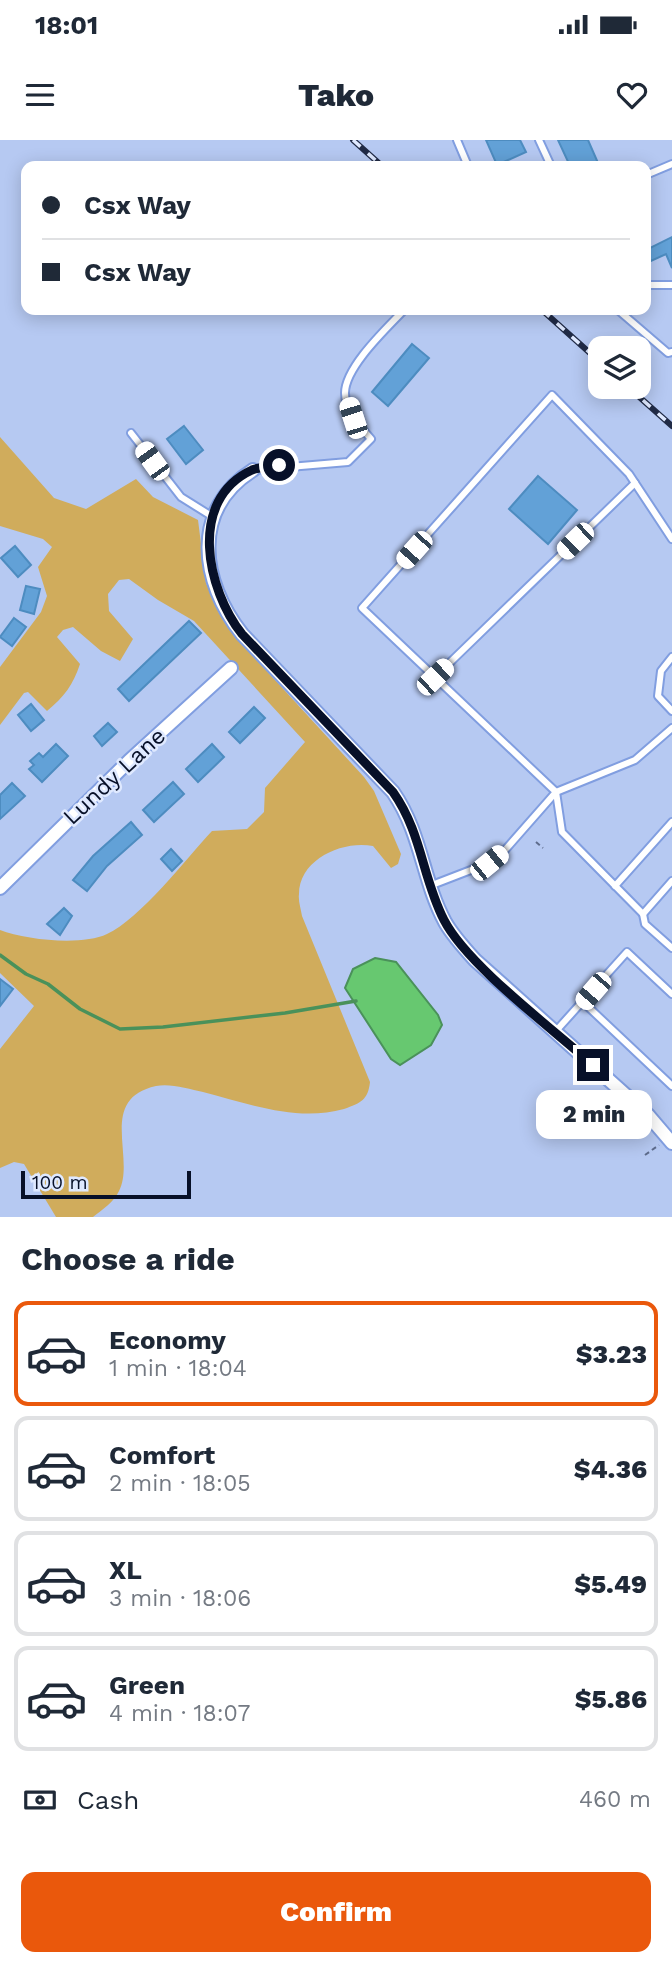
<!DOCTYPE html>
<meta charset="utf-8">
<style>
body{margin:0;font-family:"Work Sans",sans-serif;background:#f2f2f3;color:#1f2937;height:100vh;display:flex;flex-direction:column;font-size:26px;white-space:nowrap}
*{box-sizing:border-box;margin:0}
p{font-size:23px;color:#747a83}
.icon{flex:none;width:38px;height:38px;fill:none;stroke:currentColor;stroke-width:2;stroke-linecap:round;stroke-linejoin:round}
.map{position:relative;height:1077px;overflow:hidden}
.panel{display:flex;flex-direction:column;background:#fff;flex:1}
.panel>*{flex:none}
.banner{position:absolute;left:21px;top:21px;width:630px;height:154px;border-radius:14px;box-shadow:0 4px 18px #0003;display:grid;align-content:center;height:154px;padding:0 21px;background:#fff}
.fabs{position:absolute;left:588px;top:196px;display:grid;gap:14px}
.fabs a{display:grid;place-items:center;width:63px;height:63px;border-radius:14px;background:#fff;box-shadow:0 4px 18px #0003;font-size:35px}
.scale{position:absolute;left:21px;bottom:18px;width:170px;box-sizing:border-box;padding-left:7px;border:4px solid #071028;border-top:0;font-size:19px;line-height:24px;white-space:nowrap;color:#071028;-webkit-text-stroke:5px #dfe9ff;paint-order:stroke}
.end{position:absolute;width:32px;height:32px;margin:-16px;border:9px solid #071028;background:#fff;box-shadow:0 0 0 4px #fff}
.from{border-radius:50%}
.bubble{position:absolute;height:49px;border-radius:14px;background:#fff;box-shadow:0 4px 18px #0003;font-size:23px;font-weight:800;line-height:49px;text-align:center}
.car{position:absolute;width:21px;height:42px;margin:-21px -10px;border-radius:9px;box-shadow:0 0 5px 2px #0007;background:linear-gradient(#fff 24%,#345 0 40%,#fff 0 76%,#345 0 86%,#fff 0)}
.banner b{display:flex;align-items:center;gap:24px;height:66px;font-size:26px}
.banner b+b{border-top:2px solid #e0e1e3}
.banner i{width:18px;height:18px;background:#1f2937}
ul{padding:0;list-style:none}
li{display:flex;align-items:center;gap:21px;height:105px;margin:0 14px 10px;padding:0 7px;border:4px solid #e0e1e3;border-radius:14px}
li div{flex:1}
li b{display:block;font-size:26px}
li em{font-style:normal;font-weight:800}
li.selected{border-color:#ea580c}
li>.icon{width:63px;height:63px;stroke-width:1.5}
h2{padding:0 21px;font-size:32px;line-height:84px}
.pay{display:flex;align-items:center;gap:18px;height:77px;padding:0 21px;font-size:26px}
.pay p{margin-inline-start:auto}
.primary-button{display:flex;gap:14px;margin-top:auto;padding:14px 21px}
.primary-button a{flex:1;height:80px;border-radius:14px;background:#ea580c;color:#fff;font-size:28px;font-weight:800;line-height:80px;text-align:center}
.status{display:flex;justify-content:space-between;align-items:center;height:49px;padding:0 35px;background:#fff;direction:ltr}
.status svg{height:19px;fill:currentColor}
header{display:flex;justify-content:space-between;align-items:center;height:91px;padding:0 21px;background:#fff;font-size:32px;font-weight:800}
.map>svg:first-child{display:block}
</style>
<div class="status"><b>18:01</b><svg viewBox="0 0 49 12"><path d="M0 12V9h3v3zM5 12V6h3v6zM10 12V3h3v9zM15 12V0h3v12zM26 1h20v11H26zM47 4h2v5h-2z"/></svg></div>
<header><svg class="icon" aria-label="menu" viewBox="0 0 24 24"><path d="M4 6h16M4 12h16M4 18h16"/></svg>Tako<svg class="icon" aria-label="heart" viewBox="0 0 24 24"><path d="M12 20l-8-8c-3-5 5-10 8-4 3-6 11-1 8 4z"/></svg></header>
<div class="map">
<svg width="672" height="1077" viewBox="0 0 672 1077">
<rect width="100%" height="100%" fill="#b6c9f2"/>
<path fill="#d0ac5c" d="M0,297L54,358L86,369L136,339L153,357L198,380L206,443L219,473L253,516L364,637L374,651L401,714L398,724L391,728L373,706C343,700 299,719 299,754C298,761 301,769 302,776L370,942C368,960 361,963 344,969C297,982 249,964 203,952C189,949 170,943 156,946C97,959 136,1018 119,1051C114,1062 102,1070 93,1077H56L24,1024L14,1022L0,1028V909L34,866L0,833V790C26,800 82,806 107,794C140,779 186,719 212,691L247,689L264,672L265,648L305,602L194,481L158,460L129,439L119,440L108,454L109,471L133,499L120,521L101,511L73,487L63,490L57,497L80,524C73,545 64,557 47,571L28,552L24,553L0,585V527L41,472L47,456L38,427L52,407L43,399L0,386Z"/>
<path fill="#67c870" stroke="#4a915a" stroke-width="2" d="M375,818L396,822L438,875L442,885L431,905L400,925L391,919L345,848L353,829Z"/>
<g fill="none" stroke-linecap="round" stroke-linejoin="round">
<path stroke="#4a915a" stroke-width="3.5" d="M0,815L26,834L48,844L80,869L120,889L163,887L285,873L356,861"/>
</g>
<g fill="#62a1d7" stroke="#4d8cc0" stroke-width="2">
<path d="M486,0H520L526,12L497,25Z"/>
<path d="M558,0H588L598,23L570,26Z"/>
<path d="M672,97V128L666,114L651,121L646,110Z"/>
<path d="M412,204L429,218L388,266L372,252Z"/>
<path d="M184,286L203,310L186,324L167,299Z"/>
<path d="M538,336L577,370L548,404L509,369Z"/>
<path d="M15,406L31,425L18,437L1,418Z"/>
<path d="M26,446L40,449L34,474L20,470Z"/>
<path d="M14,478L26,487L12,506L0,497Z"/>
<path d="M189,481L201,493L129,561L118,549Z"/>
<path d="M31,564L44,580L31,591L18,575Z"/>
<path d="M254,567L265,578L240,603L229,592Z"/>
<path d="M108,583L117,592L102,606L94,596Z"/>
<path d="M56,604L68,616L42,642L29,629L34,625L30,621L39,613L43,617Z"/>
<path d="M212,604L224,617L198,642L186,629Z"/>
<path d="M173,642L184,654L154,682L143,670Z"/>
<path d="M12,643L25,656L0,679V655Z"/>
<path d="M131,682L142,695L107,726L87,751L73,740L93,716Z"/>
<path d="M171,709L182,721L172,731L161,719Z"/>
<path d="M64,768L72,776L60,795L47,784Z"/>
<path d="M0,839L13,849L0,866Z"/>
</g>
<g fill="none" stroke-linecap="round" stroke-linejoin="round">
<defs>
<g id="lane">
<path d="M457,0L468,26"/>
<path d="M539,0L551,26"/>
<path d="M646,35L672,24"/>
<path d="M646,145H672"/>
<path d="M618,170L668,213L672,212"/>
<path d="M131,293L181,357L213,377"/>
<path d="M253,330L348,322L371,299C360,286 345,271 345,253C345,227 387,188 404,170"/>
<path d="M672,399L629,334L552,255L362,468L556,652L562,692L643,774L672,741"/>
<path d="M672,517L661,531L658,556L672,571"/>
<path d="M435,537L635,343"/>
<path d="M432,745L489,723L505,710L556,652L635,620L672,588"/>
<path d="M615,746L672,682"/>
<path d="M643,774L645,784L672,808"/>
<path d="M583,862L672,946"/>
<path d="M555,892L627,812L672,854"/>
</g>
<g id="street">
<path d="M253,330C191,369 200,441 242,494L393,652C422,694 422,739 445,782C453,796 464,808 475,820L648,975L672,1003"/>
<path d="M0,748L129,621L231,528"/>
</g>
</defs>
<use href="#lane" stroke="#819ee0" stroke-width="10"/>
<use href="#street" stroke="#819ee0" stroke-width="16"/>
<g stroke="#5e6c8c" stroke-width="2" stroke-dasharray="5 3.5" stroke-linecap="butt">
<path d="M536,702L543,708"/>
<path d="M645,1015L659,1005"/>
</g>
<use href="#lane" stroke="#fff" stroke-width="6"/>
<use href="#street" stroke="#fff" stroke-width="12"/>
<defs>
<g id="rail">
<path d="M353,0L382,26"/>
<path d="M542,170L600,222"/>
<path d="M628,247L672,286"/>
</g>
</defs>
<use href="#rail" stroke="#212b46" stroke-width="6"/>
<use href="#rail" stroke="#dfe9ff" stroke-width="3.5" stroke-dasharray="10" stroke-linecap="butt"/>
</g>
<g fill="none" stroke-linecap="round" stroke-linejoin="round">
<path stroke="#071028" stroke-width="9" d="M279,325C270,327 259,327 252,330C187,360 207,450 242,494L393,652C422,693 422,737 444,780C467,825 553,889 593,925"/>
</g>
<g text-anchor="middle" stroke-width="5" stroke-linejoin="round" paint-order="stroke">
<g font-size="23" fill="#071028" stroke="#dfe9ff">
<text transform="translate(114 636) rotate(-43)" y="8">Lundy Lane</text>
</g>
</g>
</svg>
<div class="fabs">
<a><svg class="icon" aria-label="layers" viewBox="0 0 24 24"><path d="M12 4l9 5-9 5-9-5zM3 14l9 5 9-5"/></svg></a>
</div>
<div class="scale">100 m</div>
<i class="end from" style="left:279px;top:325px"></i>
<i class="end" style="left:593px;top:925px"></i>
<div class="bubble" style="left:536px;top:950px;width:116px">2 min</div>
<i class="car" style="left:353px;top:278px;rotate:342deg"></i>
<i class="car" style="left:152px;top:321px;rotate:324deg"></i>
<i class="car" style="left:575px;top:401px;rotate:226deg"></i>
<i class="car" style="left:414px;top:410px;rotate:222deg"></i>
<i class="car" style="left:435px;top:537px;rotate:46deg"></i>
<i class="car" style="left:489px;top:723px;rotate:51deg"></i>
<i class="car" style="left:593px;top:851px;rotate:221deg"></i>
<div class="banner">
<b><i class="from"></i>Csx Way</b>
<b><i></i>Csx Way</b>
</div>
</div>
<section class="panel">
<h2>Choose a ride</h2>
<ul>
<li class="selected"><svg class="icon" aria-label="car" viewBox="0 0 24 24"><path d="M5 17H2v-5l4-1 3-4h7l3 4 3 1v5h-3M9 17h6M6 11h13"/><circle cx="7" cy="17" r="2"/><circle cx="17" cy="17" r="2"/></svg><div><b>Economy</b><p>1 min · 18:04</p></div><em>$3.23</em></li>
<li><svg class="icon" aria-label="car" viewBox="0 0 24 24"><path d="M5 17H2v-5l4-1 3-4h7l3 4 3 1v5h-3M9 17h6M6 11h13"/><circle cx="7" cy="17" r="2"/><circle cx="17" cy="17" r="2"/></svg><div><b>Comfort</b><p>2 min · 18:05</p></div><em>$4.36</em></li>
<li><svg class="icon" aria-label="car" viewBox="0 0 24 24"><path d="M5 17H2v-5l4-1 3-4h7l3 4 3 1v5h-3M9 17h6M6 11h13"/><circle cx="7" cy="17" r="2"/><circle cx="17" cy="17" r="2"/></svg><div><b>XL</b><p>3 min · 18:06</p></div><em>$5.49</em></li>
<li><svg class="icon" aria-label="car" viewBox="0 0 24 24"><path d="M5 17H2v-5l4-1 3-4h7l3 4 3 1v5h-3M9 17h6M6 11h13"/><circle cx="7" cy="17" r="2"/><circle cx="17" cy="17" r="2"/></svg><div><b>Green</b><p>4 min · 18:07</p></div><em>$5.86</em></li>
</ul>
<div class="pay"><svg class="icon" aria-label="cash" viewBox="0 0 24 24"><path d="M3 7h18v10H3z"/><circle cx="12" cy="12" r="2"/></svg>Cash<p>460 m</p></div>
<div class="primary-button"><a>Confirm</a></div>
</section>
